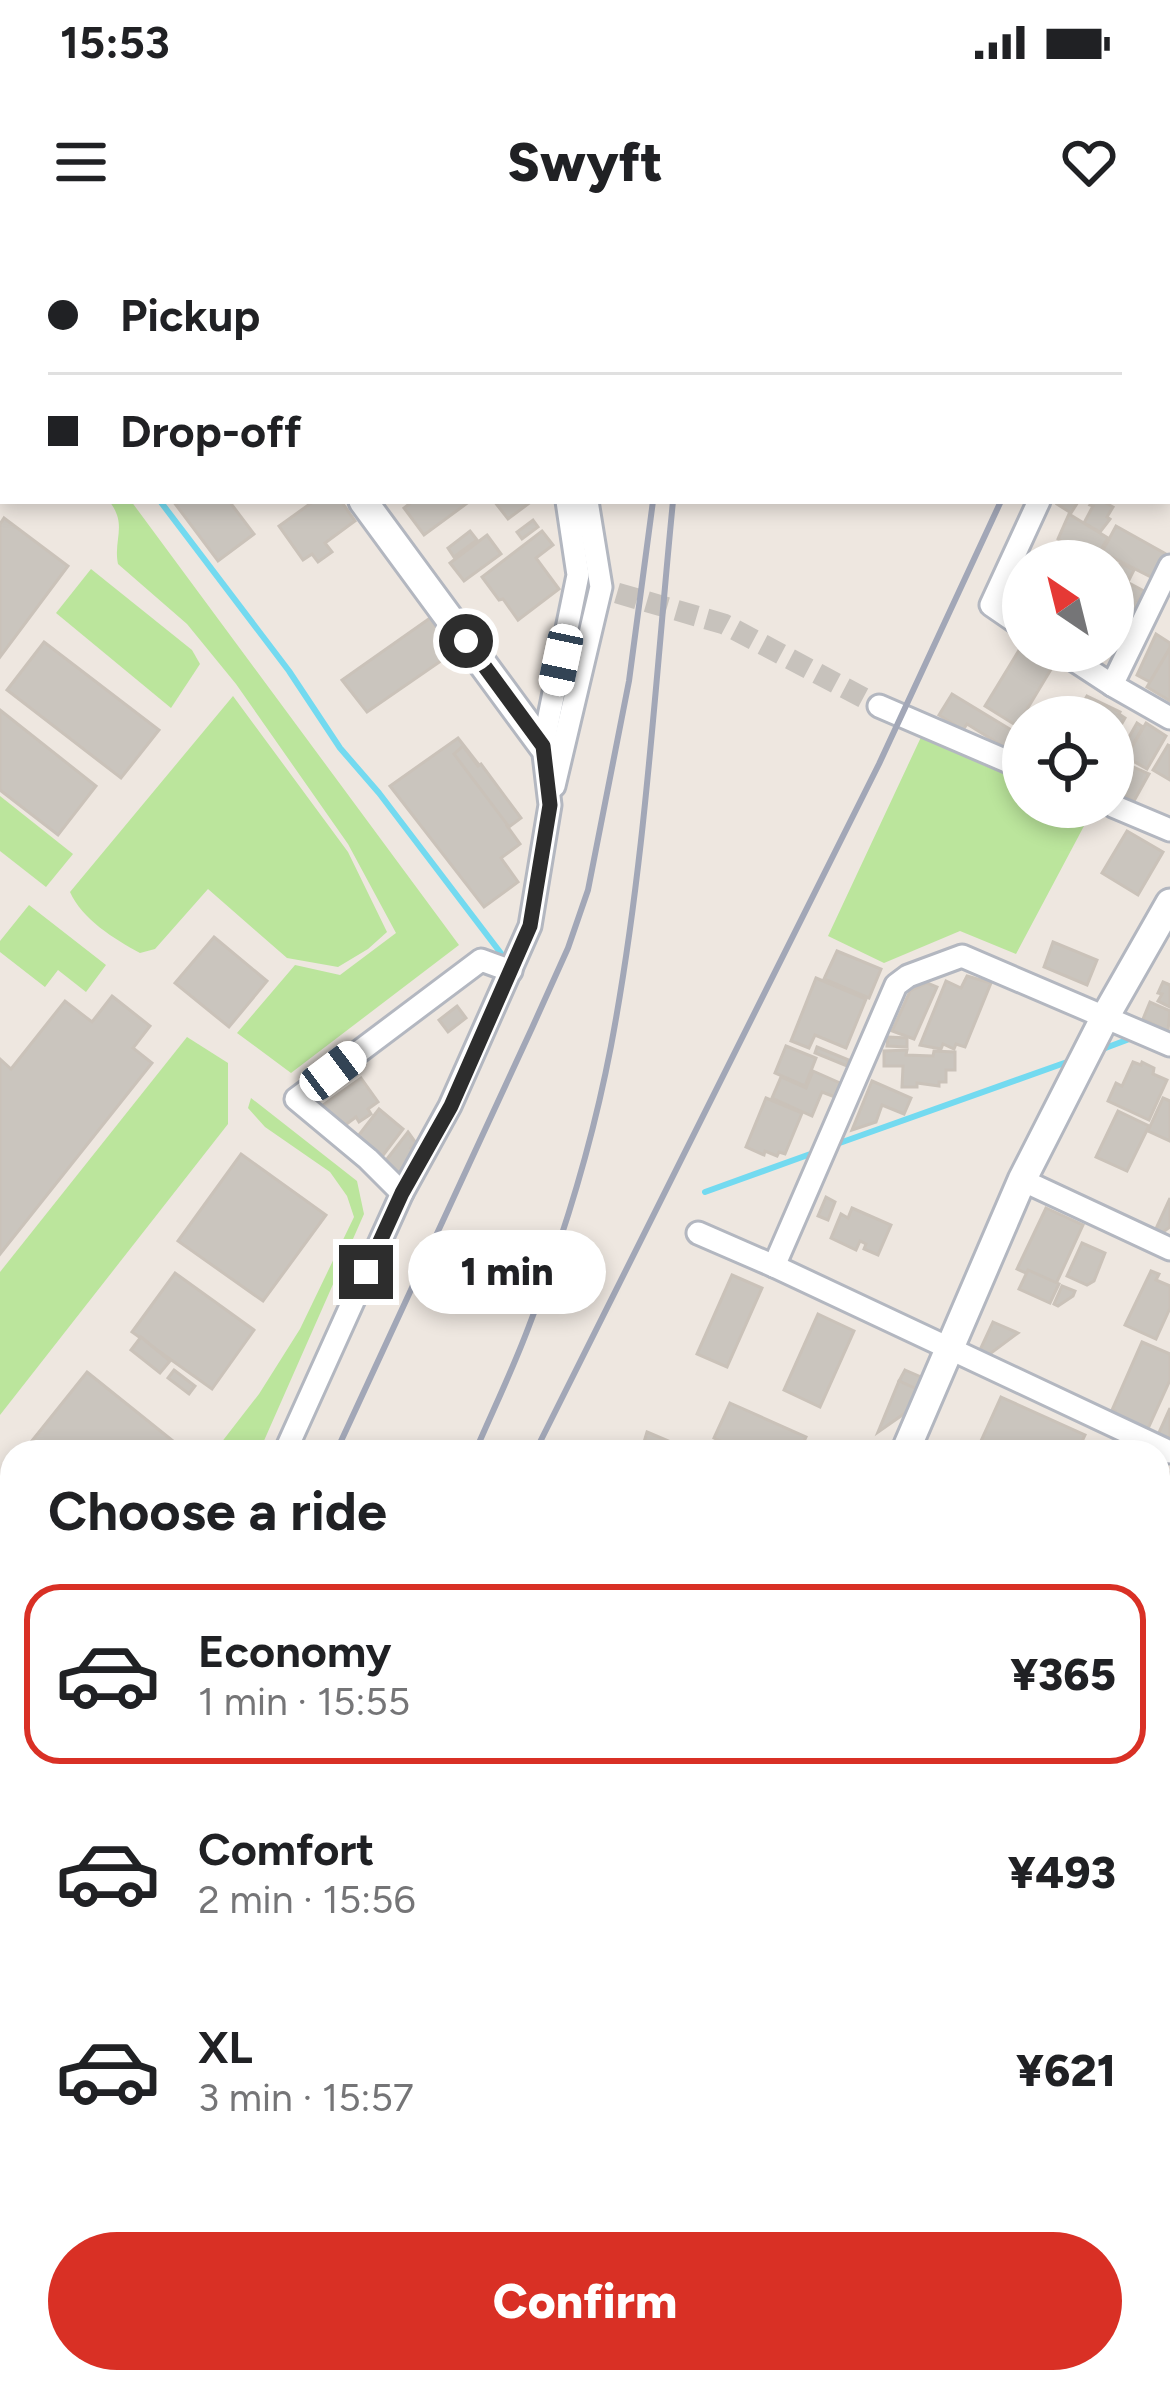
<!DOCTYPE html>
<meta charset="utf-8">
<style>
body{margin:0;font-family:Figtree,sans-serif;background:#f6f6f6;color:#202124;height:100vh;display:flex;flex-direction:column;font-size:45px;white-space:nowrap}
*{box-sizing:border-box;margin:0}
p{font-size:39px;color:#757577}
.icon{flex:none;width:66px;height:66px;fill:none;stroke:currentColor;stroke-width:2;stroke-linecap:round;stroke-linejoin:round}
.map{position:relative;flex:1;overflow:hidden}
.details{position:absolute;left:0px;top:1200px;width:1170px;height:954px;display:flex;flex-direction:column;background:#fff;border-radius:36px 36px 0 0;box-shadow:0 6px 18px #0003}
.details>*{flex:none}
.top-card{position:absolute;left:0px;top:0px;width:1170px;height:264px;box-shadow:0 6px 18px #0003;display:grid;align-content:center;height:264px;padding:0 48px;background:#fff}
.needle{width:78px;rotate:325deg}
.tools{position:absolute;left:1002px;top:300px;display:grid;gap:24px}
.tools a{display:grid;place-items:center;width:132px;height:132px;border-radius:50%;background:#fff;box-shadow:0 6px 18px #0003;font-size:60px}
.end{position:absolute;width:54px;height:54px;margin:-27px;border:15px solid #2d2d2d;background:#fff;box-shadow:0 0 0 6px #fff}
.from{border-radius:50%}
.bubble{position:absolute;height:84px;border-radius:42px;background:#fff;box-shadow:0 6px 18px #0003;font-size:39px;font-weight:800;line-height:84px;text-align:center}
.car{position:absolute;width:36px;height:72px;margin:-36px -18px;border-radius:15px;box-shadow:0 0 9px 3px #0007;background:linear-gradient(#fff 24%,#345 0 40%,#fff 0 76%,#345 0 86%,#fff 0)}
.top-card b{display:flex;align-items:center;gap:42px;height:114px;font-size:45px}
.top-card b+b{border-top:3px solid #e0e0e0}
.top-card i{width:30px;height:30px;background:#202124}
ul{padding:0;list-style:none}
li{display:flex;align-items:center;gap:36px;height:180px;margin:0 24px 18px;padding:0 24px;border:6px solid transparent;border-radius:36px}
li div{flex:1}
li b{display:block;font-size:45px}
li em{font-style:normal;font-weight:800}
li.selected{border-color:#d93025}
li>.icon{width:108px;height:108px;stroke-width:1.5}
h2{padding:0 48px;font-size:54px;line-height:144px}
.cta{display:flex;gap:24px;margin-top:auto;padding:24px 48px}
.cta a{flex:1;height:138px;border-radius:72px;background:#d93025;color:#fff;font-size:48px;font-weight:800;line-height:138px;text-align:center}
.status{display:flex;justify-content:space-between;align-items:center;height:84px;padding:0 60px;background:#fff;direction:ltr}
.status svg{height:33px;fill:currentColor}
header{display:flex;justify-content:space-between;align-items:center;height:156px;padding:0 48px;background:#fff;font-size:54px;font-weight:800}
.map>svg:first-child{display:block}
</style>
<div class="status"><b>15:53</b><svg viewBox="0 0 49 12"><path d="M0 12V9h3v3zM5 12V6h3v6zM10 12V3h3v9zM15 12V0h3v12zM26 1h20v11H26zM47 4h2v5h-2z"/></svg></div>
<header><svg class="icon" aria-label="menu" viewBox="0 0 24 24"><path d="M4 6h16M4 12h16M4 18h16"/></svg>Swyft<svg class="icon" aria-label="heart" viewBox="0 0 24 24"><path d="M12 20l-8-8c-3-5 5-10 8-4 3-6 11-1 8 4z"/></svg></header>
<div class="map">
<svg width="1170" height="2154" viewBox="0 0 1170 2154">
<rect width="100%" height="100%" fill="#eee7e0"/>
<path fill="#f4dde1" d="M1158,1425L1170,1430V1596L1158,1591Z"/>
<g fill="#bbe59c">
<path d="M109,261H131L459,705L291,833L237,793L295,725L340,735L396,693L348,604L236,444L187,384L118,324C113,299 128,285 109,261Z"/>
<path d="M91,329L192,410L200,424L171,468L56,373Z"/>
<path d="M233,456L348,612L387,692L368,709L338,727L287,718L208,649L155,709L140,713C114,699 82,679 70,652Z"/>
<path d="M922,495L1023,538V567L1093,569L1016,714L960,691L884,723L828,696Z"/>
<path d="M0,556L73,614L46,647L0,611Z"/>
<path d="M29,665L106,725L86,752L58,730L45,747L0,712V701Z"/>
<path d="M187,797L228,823V884L0,1175V1032Z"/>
<path d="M251,858L357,941L364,974L259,1212H214L259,1154L300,1089L354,977L347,956L330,932L265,887L248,868Z"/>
<path d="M0,1388L12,1393V1445L0,1430Z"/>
</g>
<g fill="#73daf0">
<path d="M0,1619L12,1637V1754L0,1741Z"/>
<path d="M708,2142H916L954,2154H734Z"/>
</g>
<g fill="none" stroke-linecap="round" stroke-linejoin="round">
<g stroke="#73daf0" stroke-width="6">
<path d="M0,46L3,50"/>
<path d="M160,261L289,431L340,508L379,553L503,716"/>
<path d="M1100,810L1132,798"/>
<path d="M834,905L1070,821"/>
<path d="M705,952L816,912"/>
</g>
</g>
<g fill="#cac5be" stroke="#cac2b9" stroke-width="3">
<path d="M1170,61V113L1167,112V67Z"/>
<path d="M173,261H229L254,294L218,321Z"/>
<path d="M314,261H341L355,281L325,303L332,312L318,322L312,314L303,320L279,286Z"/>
<path d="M413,261H470L424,295L404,268Z"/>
<path d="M494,261H532L508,279Z"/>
<path d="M1059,261H1077L1078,262L1071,273L1057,264Z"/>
<path d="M1093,261H1102L1113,267L1107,277L1110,279L1100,292L1084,283L1093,266L1090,265Z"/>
<path d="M1069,274L1108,298L1094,321L1058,299Z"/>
<path d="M4,278L68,326L0,417V284Z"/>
<path d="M533,280L538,287L522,299L517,292Z"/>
<path d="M1116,286L1166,314L1151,337L1102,312Z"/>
<path d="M470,291L477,300L454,317L448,308Z"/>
<path d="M542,291L553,305L536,318L559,349L518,380L503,359L499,360L482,337Z"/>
<path d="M487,295L501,314L464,341L450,323Z"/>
<path d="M1113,322L1119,325L1114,335L1144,351L1138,361L1142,363L1134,377L1113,365Z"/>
<path d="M1120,323L1134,330L1128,342L1114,334Z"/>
<path d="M1023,335V377L1013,373L1019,360L1013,358Z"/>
<path d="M1113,369L1134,381L1118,418L1105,411H1113Z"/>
<path d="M430,378L454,412L367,472L342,440Z"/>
<path d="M1156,394L1170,403V408L1150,442L1137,435Z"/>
<path d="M44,402L159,490L121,538L7,450Z"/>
<path d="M1021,407L1023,411H1028L1053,426L1017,486L985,466Z"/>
<path d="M1170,408V461L1147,447Z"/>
<path d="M952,454L1013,491L1004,507L967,484L963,490L939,475Z"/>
<path d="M1087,456L1120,472L1119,474L1125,478L1113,499V477H1075Z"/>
<path d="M0,470L96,546L58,595L0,550Z"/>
<path d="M1137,483L1143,487L1126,517L1120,513Z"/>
<path d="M1146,483L1166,496L1147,529L1126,517Z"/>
<path d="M458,498L519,576L507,586L520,604L501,618L518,642L484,667L390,546Z"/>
<path d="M1168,505L1170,506V540L1153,530Z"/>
<path d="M463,506L478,526L481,524L521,578L509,587L454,514Z"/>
<path d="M1115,519L1149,534L1134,561L1113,549Z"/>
<path d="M1127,591L1163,612L1138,655L1102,633Z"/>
<path d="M214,697L267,741L229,787L175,743Z"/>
<path d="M1053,702L1097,720L1087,745L1044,727Z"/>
<path d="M837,711L881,729L869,758L824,739Z"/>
<path d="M967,736L991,743L965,807L956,804L954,809L943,804L941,809L920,805L946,741L961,748Z"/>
<path d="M816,738L866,759L846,808L815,795L809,808L791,801Z"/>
<path d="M1163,742L1170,745V767L1158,761L1162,754L1158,753Z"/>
<path d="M927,743L937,747L914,799L892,791L910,751Z"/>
<path d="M112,756L150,786L133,808L152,823L0,1014V819L11,829L65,761L92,782Z"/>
<path d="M1150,762L1170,771L1168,791L1143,779Z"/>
<path d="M457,766L466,778L448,792L439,780Z"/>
<path d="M888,797L907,798V807L887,806Z"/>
<path d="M786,806L816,818L805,846L775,833Z"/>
<path d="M817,807L849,820L847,826L815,813Z"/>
<path d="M907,810L906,815L933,816L934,811L955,812V830H946V842H939V846L917,843V847H902L903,826H884V811Z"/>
<path d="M1133,822L1141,825L1142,822L1154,828L1153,834L1167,840L1149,880L1108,861L1116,843L1122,846Z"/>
<path d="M813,831L840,843L835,857L822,852L812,876L772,858L781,837L806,848Z"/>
<path d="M361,838L378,862L368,869L371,874L359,882L356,877L340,889L323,865Z"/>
<path d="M872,841L911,858L904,874L882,865L876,882L852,890Z"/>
<path d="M766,858L802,873L785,914L779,912L777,916L765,911L764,915L746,907Z"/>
<path d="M1163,858L1170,861V901L1148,891Z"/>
<path d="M379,869L403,889L381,918L358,896Z"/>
<path d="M1118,871L1149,886L1127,931L1096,917Z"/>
<path d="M408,892L416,903L411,908L415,911L395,939L380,928Z"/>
<path d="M241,914L326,975L263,1061L178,1001Z"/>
<path d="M826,957L835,962L828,980L818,976Z"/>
<path d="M1170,958V987L1159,995L1154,993Z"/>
<path d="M852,968L891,985L878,1015L864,1009L866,1004L860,1001L856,1010L831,998L841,974L848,978Z"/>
<path d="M1046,968L1083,985L1055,1046L1017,1029Z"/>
<path d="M1082,1003L1105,1013L1094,1041L1087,1045L1067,1036Z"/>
<path d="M1028,1030L1059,1044L1050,1063L1019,1049Z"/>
<path d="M1151,1031L1159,1034L1156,1040L1170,1046V1068L1156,1099L1125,1085Z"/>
<path d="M175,1033L254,1090L212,1149L132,1092Z"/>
<path d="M732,1035L762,1048L727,1127L697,1114Z"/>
<path d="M1062,1046L1075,1051L1073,1056L1058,1066L1054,1064Z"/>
<path d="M818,1074L854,1091L820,1167L784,1150Z"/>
<path d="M993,1082L1018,1093L987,1116L979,1112Z"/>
<path d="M141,1097L170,1121L160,1133L131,1110Z"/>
<path d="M1142,1102L1170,1114V1140L1146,1193L1112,1178L1115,1171L1112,1170Z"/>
<path d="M174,1130L195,1146L189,1154L168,1138Z"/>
<path d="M905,1130L921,1137L916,1149L899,1141Z"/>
<path d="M87,1132L173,1201L164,1212H23Z"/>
<path d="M899,1141L919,1150L911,1169L878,1192Z"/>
<path d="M1001,1157L1085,1195L1077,1212H993L995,1207L981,1201Z"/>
<path d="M730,1163L806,1197L799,1212H744L714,1198Z"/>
<path d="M1170,1168V1203L1157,1197Z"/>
<path d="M647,1192L671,1202L667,1212H641Z"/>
<path d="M12,1226V1278L0,1268V1241Z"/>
<path d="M1168,1231L1170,1338L1168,1337L1158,1359L1162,1361L1158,1371V1240L1163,1243Z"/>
<path d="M1158,1442L1170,1447L1164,1463L1170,1465V1470L1161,1490L1158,1488Z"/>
<path d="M1158,1522L1170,1527V1590L1158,1585Z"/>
<path d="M1170,1670V1784L1158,1781V1695Z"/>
<path d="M1170,1843V1877L1159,1873Z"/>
<path d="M1170,1912V1955L1158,1953Z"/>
<path d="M7,1913L12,1917V1954L2,1964L0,1962V1920Z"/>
<path d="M1167,1961L1170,1962V2070L1158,2066V1987Z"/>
<path d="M288,2142H340L355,2154H297Z"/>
<path d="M413,2142H429L431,2144L424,2154H404Z"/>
<path d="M437,2142L455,2153L454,2154H429Z"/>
<path d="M548,2142H576L596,2152L543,2154Z"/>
<path d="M1030,2142H1060L1057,2154H1046L1028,2148Z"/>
<path d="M1094,2142H1107L1104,2154H1090Z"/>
<path d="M1113,2142H1152L1155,2143L1153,2154H1109Z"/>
</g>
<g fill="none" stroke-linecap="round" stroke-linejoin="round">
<path stroke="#c7c2bc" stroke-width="21" stroke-dasharray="21 10" stroke-linecap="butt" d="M617,353L724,384L879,466"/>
<defs>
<g id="minor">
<path d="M1157,3L1158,0"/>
<path d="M1023,387L991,365L1039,261"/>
<path d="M1060,411L1112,445L1170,478"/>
<path d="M1112,445L1170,326"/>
<path d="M879,466L1023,528"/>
<path d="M554,546L601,347L587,261"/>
<path d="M1113,566L1170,590"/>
<path d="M1022,940L1170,1009"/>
<path d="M402,953L368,919L296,859L481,720L511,731"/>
<path d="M698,993L774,1026L1170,1212"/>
<path d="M774,1026L896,745L908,736L962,716L1170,805"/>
<path d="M285,1212L402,953L450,866L530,686L550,565L543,506L578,335L567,261"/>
<path d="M1160,1411L1170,1388"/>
<path d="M0,1473L12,1486"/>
<path d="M1158,1606L1170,1612"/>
<path d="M0,1806L12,1818"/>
<path d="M0,2017L12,1983"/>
<path d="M0,2062L12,2073"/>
<path d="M1158,2133L1170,2135"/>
<path d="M87,2142L99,2154"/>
<path d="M362,2142L377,2154"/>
</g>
<g id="tertiary">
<path d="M168,0L170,3"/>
<path d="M546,0V3"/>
<path d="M363,261L543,506"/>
<path d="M905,1212L1022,940L1105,777L1170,663"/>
<path d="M497,2154L505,2142"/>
</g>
<g id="secondary">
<path d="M0,1852L12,1862"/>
<path d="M253,2142L262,2154"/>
</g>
</defs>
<use href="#minor" stroke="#b3b7c0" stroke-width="27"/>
<use href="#tertiary" stroke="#b3b7c0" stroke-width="33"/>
<use href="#secondary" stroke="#b3b7c0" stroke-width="36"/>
<use href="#minor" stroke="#fff" stroke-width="21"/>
<use href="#tertiary" stroke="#fff" stroke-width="27"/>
<use href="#secondary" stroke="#fff" stroke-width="30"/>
<g stroke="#a2a7b7" stroke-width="6">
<path d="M704,3V0"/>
<path d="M727,3L728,0"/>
<path d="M1136,3L1138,0"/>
<path d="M336,1212L532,788L568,708L588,650L629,441L653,261"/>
<path d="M475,1212C493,1170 513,1129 529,1086C564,996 593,900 611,806C645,626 655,443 673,261"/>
<path d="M535,1212L879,524L1001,261"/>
<path d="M0,2127L12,2094"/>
<path d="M64,2154L67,2142"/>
<path d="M91,2154L94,2142"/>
</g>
</g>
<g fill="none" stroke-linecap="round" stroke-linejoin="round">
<path stroke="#2d2d2d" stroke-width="15" d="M366,1032L402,953L451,866L530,686L550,565L543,506L466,401"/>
</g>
</svg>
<div class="tools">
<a><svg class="needle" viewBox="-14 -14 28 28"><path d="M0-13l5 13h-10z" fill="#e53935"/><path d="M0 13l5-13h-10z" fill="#757577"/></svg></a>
<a><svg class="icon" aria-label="locate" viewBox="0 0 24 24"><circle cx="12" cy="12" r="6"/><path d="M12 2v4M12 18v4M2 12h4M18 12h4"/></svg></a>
</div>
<i class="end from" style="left:466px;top:401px"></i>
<i class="end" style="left:366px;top:1032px"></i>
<div class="bubble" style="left:408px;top:990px;width:198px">1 min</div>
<i class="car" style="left:561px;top:420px;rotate:192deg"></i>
<i class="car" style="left:333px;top:831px;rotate:53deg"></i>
<div class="top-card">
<b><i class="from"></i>Pickup</b>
<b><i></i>Drop-off</b>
</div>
<section class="details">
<h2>Choose a ride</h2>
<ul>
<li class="selected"><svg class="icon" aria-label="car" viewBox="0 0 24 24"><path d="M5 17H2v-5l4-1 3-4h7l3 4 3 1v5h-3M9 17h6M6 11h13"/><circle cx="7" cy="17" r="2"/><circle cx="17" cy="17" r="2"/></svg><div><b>Economy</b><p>1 min · 15:55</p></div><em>¥365</em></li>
<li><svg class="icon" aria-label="car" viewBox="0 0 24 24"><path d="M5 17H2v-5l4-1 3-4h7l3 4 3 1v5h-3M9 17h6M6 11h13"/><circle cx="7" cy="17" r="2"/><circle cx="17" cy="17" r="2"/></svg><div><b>Comfort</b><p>2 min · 15:56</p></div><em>¥493</em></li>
<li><svg class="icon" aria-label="car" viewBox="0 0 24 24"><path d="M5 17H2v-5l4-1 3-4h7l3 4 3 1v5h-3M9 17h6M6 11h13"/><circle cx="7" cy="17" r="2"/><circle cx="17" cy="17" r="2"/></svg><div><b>XL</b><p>3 min · 15:57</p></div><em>¥621</em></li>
</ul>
<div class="cta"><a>Confirm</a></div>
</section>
</div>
